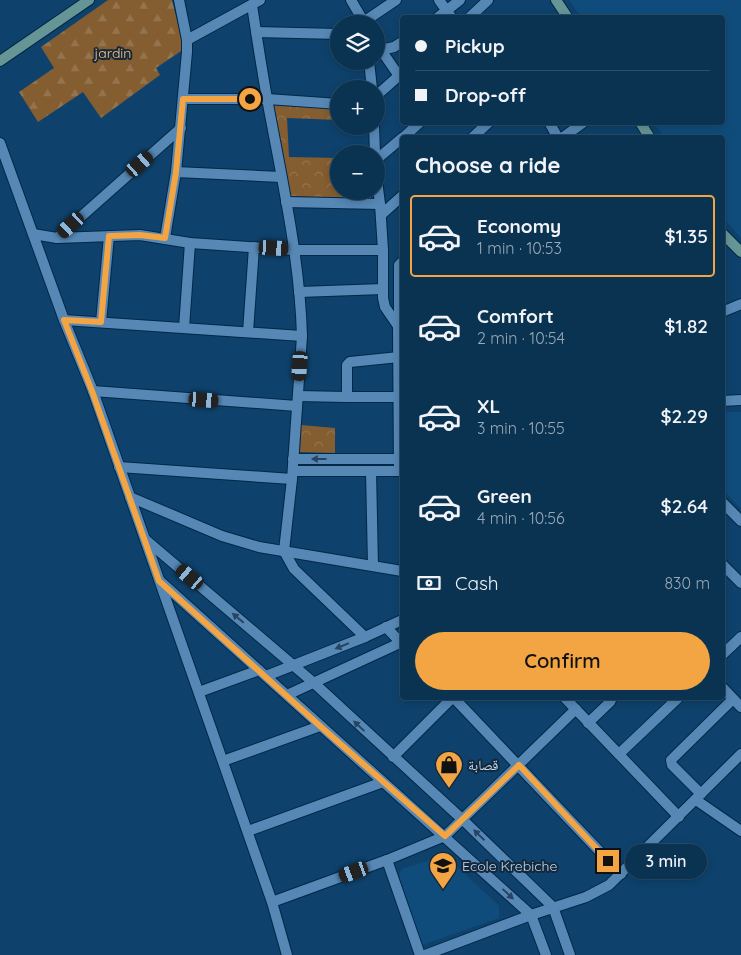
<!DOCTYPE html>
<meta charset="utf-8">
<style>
body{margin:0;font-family:Quicksand,"Noto Naskh Arabic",sans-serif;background:#183e5b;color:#f1f3f6;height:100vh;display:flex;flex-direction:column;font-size:19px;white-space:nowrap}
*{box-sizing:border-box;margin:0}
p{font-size:16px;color:#99aab7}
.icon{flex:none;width:28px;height:28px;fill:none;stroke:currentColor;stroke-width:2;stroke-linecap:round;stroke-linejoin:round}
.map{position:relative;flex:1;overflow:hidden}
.sheet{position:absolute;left:400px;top:135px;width:325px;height:565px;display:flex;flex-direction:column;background:#0a3251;border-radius:5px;box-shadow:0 2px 8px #0003,0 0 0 1px #2a4d68}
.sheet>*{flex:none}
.guide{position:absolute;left:400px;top:15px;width:325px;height:110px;border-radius:5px;box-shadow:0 2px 8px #0003,0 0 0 1px #2a4d68;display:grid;align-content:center;height:110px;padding:0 15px;background:#0a3251}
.controls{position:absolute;left:330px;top:15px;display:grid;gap:10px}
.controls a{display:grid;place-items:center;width:55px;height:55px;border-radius:50%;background:#0a3251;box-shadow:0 2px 8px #0003,0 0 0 1px #2a4d68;font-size:25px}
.end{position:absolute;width:22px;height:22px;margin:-11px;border:6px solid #f3a443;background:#111;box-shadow:0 0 0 2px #111}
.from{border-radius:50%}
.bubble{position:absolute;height:35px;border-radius:18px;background:#0a3251;box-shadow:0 2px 8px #0003,0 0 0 1px #2a4d68;font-size:16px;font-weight:600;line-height:35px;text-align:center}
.car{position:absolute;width:15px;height:30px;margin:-15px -8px;border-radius:6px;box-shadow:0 0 4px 1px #0007;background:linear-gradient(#222 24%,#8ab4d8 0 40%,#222 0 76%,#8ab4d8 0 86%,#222 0)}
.guide b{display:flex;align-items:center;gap:18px;height:48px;font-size:19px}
.guide b+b{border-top:1px solid #2a4d68}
.guide i{width:12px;height:12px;background:#f1f3f6}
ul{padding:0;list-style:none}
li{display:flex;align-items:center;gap:15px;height:82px;margin:0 10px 8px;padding:0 5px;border:2px solid transparent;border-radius:5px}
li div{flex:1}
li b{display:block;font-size:19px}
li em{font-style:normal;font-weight:600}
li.selected{border-color:#f3a443}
li>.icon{width:45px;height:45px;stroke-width:1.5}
h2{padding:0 15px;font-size:22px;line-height:60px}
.pay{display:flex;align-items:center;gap:12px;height:55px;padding:0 15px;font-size:19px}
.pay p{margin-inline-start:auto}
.cta{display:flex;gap:10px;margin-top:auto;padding:10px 15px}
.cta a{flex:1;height:58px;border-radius:30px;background:#f3a443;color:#111;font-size:20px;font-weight:600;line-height:58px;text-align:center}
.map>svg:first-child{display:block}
</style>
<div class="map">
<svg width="741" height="955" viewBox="0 0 741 955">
<defs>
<pattern id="forest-firs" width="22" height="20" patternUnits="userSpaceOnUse" patternTransform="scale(1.25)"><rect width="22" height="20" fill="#845d30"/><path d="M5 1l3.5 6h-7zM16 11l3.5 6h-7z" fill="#94744f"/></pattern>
<pattern id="park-crowns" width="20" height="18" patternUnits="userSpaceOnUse" patternTransform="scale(1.25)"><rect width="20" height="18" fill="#845d30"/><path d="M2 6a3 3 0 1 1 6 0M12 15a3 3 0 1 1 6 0" fill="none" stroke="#94744f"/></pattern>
</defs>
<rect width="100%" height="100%" fill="#0e426c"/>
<g fill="#104c7b">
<path d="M569,0H741V238L723,218L722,138L664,137L654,123L722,122V18L581,17Z"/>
<path d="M726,412H741V509L723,490L722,415Z"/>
<path d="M445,855L499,906V918L422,945L399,875L402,869Z"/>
</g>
<path fill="url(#forest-firs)" d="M108,0H172L184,49L156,68L160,75L101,118L83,92L38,122L19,92L54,68L41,47Z"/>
<g fill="url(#park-crowns)">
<path d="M272,105L339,109V120L287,118L289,157L339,158V191H370L371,200L291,196Z"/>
<path d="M301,425L335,428V453L300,452Z"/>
</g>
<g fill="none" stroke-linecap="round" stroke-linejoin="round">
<defs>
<g id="minor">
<path d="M351,0L365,24"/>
<path d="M439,0L452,18"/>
<path d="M252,5C258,45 264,85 272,125C285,194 300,265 302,336L292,479L284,551L294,569L365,637"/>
<path d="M437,18L460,0"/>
<path d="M469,18L488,0"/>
<path d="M365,21L396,0"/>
<path d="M256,32L339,34"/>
<path d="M187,40L260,0"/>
<path d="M381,50L399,76"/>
<path d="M376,51L394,47L402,42"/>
<path d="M369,61L372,89"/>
<path d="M376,96L402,73"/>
<path d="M183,99H267L339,104"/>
<path d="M549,122L558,138"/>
<path d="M374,126L375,154"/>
<path d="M403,138L420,122"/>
<path d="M472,138L489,122"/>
<path d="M562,138L584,122"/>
<path d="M0,143L64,320L93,391L272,902L287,955"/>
<path d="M376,160L402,138"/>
<path d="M176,172L281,177"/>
<path d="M286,202L380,204L376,172"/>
<path d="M380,204L383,250V298L385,307L398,326L399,471"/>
<path d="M382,214L402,196"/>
<path d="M33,234L57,238L140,235L190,243L294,250H383"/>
<path d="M57,238L181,128"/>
<path d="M165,238L176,172L187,52V40L179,0"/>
<path d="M299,292L383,289"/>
<path d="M722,312L741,304"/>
<path d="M64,320L302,336"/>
<path d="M101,322L109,236"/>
<path d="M399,326V265L402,262"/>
<path d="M184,328L190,243"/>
<path d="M248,332L254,247"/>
<path d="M399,357L350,362L347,365V397H399"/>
<path d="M93,391L297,406"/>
<path d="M298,396L347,397"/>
<path d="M722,401L741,400"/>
<path d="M293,459H402"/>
<path d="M119,467L292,479"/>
<path d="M293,471H402"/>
<path d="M371,471L373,566"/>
<path d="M130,497L222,536L259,547L402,571"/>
<path d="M722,502L741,521"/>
<path d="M146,540L314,683L463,820L553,907L570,955"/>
<path d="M722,564L741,583"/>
<path d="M160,581L531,915L546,955"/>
<path d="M386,627L402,644"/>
<path d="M722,655L741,637"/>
<path d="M266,676L365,637L402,620"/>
<path d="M722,687L741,707"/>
<path d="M199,692L259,670"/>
<path d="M287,695L402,642"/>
<path d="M454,698L621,874"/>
<path d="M565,698L679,817"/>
<path d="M588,723L610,702L611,700L609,698"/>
<path d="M619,754L678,698"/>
<path d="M393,757L452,698"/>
<path d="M223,761L320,726"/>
<path d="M701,794L672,765L671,760L733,699"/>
<path d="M696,800L741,831"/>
<path d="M248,831L383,782"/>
<path d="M387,860L420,955"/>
<path d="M272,902L387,860L445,836L576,709"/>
<path d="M425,955L531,915L586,897L609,885L741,754"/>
</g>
<g id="secondary">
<path d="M556,0L568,18"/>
<path d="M0,61L89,0"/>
<path d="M640,122L650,138"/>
<path d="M722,233L741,252"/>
</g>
</defs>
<use href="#minor" stroke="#012847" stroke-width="12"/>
<use href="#secondary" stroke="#012847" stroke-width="12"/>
<use href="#minor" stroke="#5687b5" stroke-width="10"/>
<use href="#secondary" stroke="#669595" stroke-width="10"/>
</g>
<defs><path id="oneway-solid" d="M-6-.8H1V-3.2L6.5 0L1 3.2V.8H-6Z" transform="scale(1.25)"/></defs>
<g fill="#284460">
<use href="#oneway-solid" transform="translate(319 459) rotate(-180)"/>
<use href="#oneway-solid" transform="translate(238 618) rotate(-140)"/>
<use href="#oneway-solid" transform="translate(342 646) rotate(158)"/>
<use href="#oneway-solid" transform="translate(359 726) rotate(-137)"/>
<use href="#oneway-solid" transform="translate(479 835) rotate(-136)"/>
<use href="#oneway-solid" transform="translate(508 894) rotate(43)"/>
</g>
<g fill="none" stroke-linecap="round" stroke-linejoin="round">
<path stroke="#f3a443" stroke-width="6" d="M250,99H183L176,172L165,238L140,235L109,236L101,322L64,320L92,391L159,581L320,726L445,836L519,765L608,861"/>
</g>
<defs>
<symbol id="shop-pin" viewBox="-11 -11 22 30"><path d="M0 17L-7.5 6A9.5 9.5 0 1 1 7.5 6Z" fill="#f3a443" stroke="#14283b"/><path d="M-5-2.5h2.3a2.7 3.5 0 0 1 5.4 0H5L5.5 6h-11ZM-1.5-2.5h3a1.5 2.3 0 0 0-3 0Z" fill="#111"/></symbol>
<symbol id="school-pin" viewBox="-11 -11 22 30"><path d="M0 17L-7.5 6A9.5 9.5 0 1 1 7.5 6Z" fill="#f3a443" stroke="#14283b"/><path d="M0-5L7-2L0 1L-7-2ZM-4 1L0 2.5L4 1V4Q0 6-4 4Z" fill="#111"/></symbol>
</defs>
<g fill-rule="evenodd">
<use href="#shop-pin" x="433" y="749" width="32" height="43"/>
<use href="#school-pin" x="427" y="850" width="32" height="43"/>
</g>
<g text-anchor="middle" stroke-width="4" stroke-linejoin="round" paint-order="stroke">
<g font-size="14" fill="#fec383" stroke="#14283b">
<text x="113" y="58">jardin</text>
</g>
<g font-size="14" fill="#c2dcf5" stroke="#14283b" text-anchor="start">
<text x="468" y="770">قصابة</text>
<text x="462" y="871">Ecole Krebiche</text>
</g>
</g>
</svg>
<div class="controls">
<a><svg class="icon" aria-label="layers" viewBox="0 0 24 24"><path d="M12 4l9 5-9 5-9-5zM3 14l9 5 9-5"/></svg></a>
<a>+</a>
<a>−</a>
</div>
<i class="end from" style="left:250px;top:99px"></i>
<i class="end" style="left:608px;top:861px"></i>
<div class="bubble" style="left:625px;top:844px;width:82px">3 min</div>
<i class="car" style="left:140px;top:164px;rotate:49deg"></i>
<i class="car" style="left:71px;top:225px;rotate:228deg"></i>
<i class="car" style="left:274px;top:248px;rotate:93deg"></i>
<i class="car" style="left:300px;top:366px;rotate:184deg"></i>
<i class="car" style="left:204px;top:400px;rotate:94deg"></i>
<i class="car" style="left:190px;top:577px;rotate:310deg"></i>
<i class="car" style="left:354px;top:872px;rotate:250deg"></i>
<div class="guide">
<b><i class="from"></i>Pickup</b>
<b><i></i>Drop-off</b>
</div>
<section class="sheet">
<h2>Choose a ride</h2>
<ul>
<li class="selected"><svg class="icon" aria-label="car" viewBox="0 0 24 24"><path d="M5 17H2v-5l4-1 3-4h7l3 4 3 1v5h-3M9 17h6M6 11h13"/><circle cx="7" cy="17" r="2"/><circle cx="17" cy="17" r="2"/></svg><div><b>Economy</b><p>1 min · 10:53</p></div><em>$1.35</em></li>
<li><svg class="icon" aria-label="car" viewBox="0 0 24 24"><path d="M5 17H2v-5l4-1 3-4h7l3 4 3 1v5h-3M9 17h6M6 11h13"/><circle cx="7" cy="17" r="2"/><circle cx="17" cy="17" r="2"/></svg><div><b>Comfort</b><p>2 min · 10:54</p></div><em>$1.82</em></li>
<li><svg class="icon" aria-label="car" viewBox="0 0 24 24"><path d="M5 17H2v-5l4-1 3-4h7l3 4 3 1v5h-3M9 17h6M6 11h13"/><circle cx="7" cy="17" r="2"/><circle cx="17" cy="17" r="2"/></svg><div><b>XL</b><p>3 min · 10:55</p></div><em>$2.29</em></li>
<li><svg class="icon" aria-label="car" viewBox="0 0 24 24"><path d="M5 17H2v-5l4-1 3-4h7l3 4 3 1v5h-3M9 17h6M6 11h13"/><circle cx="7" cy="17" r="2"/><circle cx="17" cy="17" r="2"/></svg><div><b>Green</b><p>4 min · 10:56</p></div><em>$2.64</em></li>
</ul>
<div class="pay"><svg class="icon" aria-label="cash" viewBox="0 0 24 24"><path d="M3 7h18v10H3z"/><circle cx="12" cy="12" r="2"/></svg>Cash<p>830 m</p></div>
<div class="cta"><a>Confirm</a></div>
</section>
</div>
